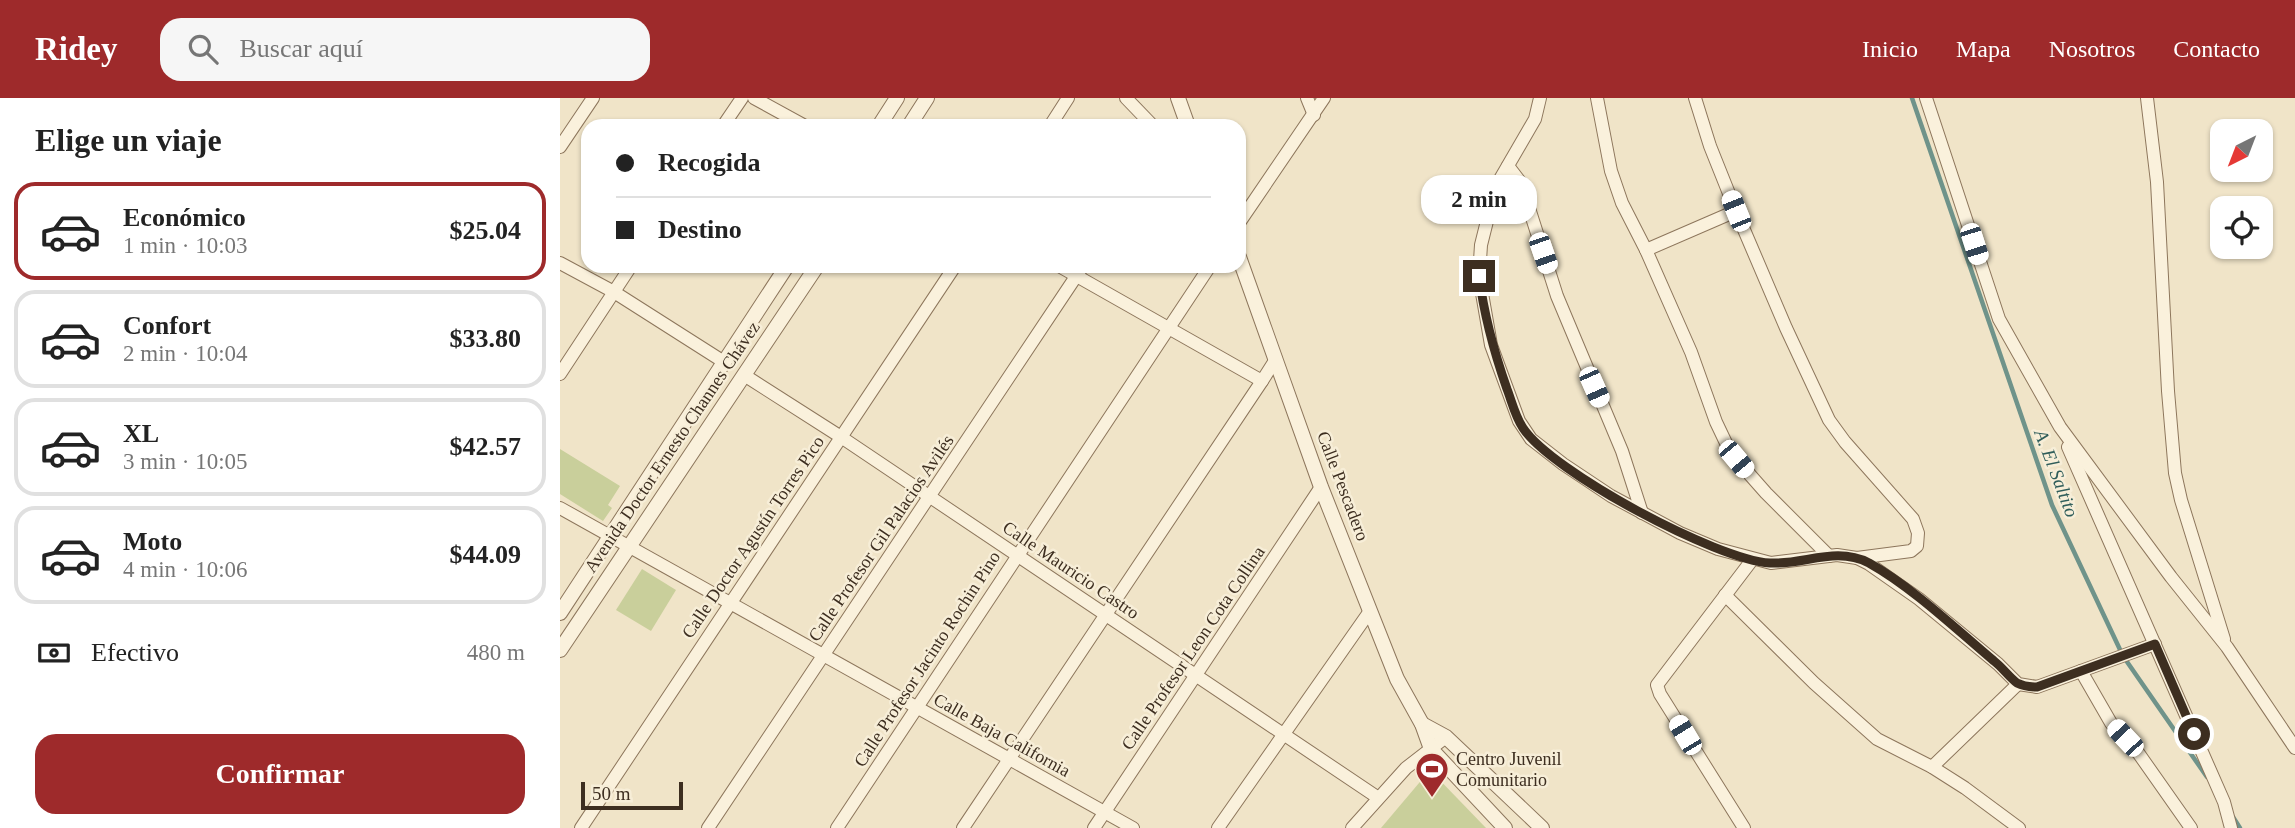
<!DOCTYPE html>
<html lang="es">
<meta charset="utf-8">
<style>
body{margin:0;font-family:"Times New Roman",serif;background:#f6f6f6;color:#222;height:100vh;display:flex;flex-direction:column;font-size:26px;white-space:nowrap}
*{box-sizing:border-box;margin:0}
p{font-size:23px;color:#767676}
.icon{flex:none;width:38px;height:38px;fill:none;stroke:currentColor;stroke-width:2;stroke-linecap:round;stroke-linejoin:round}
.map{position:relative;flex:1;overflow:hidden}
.panel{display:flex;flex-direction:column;background:#fff;width:560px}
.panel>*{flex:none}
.top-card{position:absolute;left:21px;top:21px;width:665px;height:154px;border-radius:21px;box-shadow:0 2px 5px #0004;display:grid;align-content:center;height:154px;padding:0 35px;background:#fff}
.needle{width:46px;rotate:222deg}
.fabs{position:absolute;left:1650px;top:21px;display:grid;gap:14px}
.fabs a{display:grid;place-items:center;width:63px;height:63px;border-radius:14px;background:#fff;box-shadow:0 2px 5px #0004;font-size:35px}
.scale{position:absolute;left:21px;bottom:18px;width:102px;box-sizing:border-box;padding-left:7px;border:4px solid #3d2e20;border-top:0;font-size:19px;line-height:24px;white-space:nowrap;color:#3d2e20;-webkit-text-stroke:5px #f7eed8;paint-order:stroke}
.end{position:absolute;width:32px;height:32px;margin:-16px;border:9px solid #3d2e20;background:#fff;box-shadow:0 0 0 4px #fff}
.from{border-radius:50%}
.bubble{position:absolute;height:49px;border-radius:21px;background:#fff;box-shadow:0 2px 5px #0004;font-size:23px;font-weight:800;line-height:49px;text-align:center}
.car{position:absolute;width:21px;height:42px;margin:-21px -10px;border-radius:9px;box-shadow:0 0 5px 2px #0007;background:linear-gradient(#fff 24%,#345 0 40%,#fff 0 76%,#345 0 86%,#fff 0)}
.top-card b{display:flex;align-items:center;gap:24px;height:66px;font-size:26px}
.top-card b+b{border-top:2px solid #e0e0e0}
.top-card i{width:18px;height:18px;background:#222}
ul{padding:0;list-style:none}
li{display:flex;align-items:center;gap:21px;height:98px;margin:0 14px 10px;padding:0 21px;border:4px solid #e0e0e0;border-radius:21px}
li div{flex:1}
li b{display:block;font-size:26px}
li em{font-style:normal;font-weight:800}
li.current{border-color:#9e2a2b}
li>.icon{width:63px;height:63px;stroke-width:1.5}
h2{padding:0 35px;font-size:32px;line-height:84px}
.pay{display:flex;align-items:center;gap:18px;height:77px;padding:0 35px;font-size:26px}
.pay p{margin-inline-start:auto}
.primary-button{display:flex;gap:14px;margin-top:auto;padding:14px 35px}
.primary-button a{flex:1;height:80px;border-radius:21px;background:#9e2a2b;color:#fff;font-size:28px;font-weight:800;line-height:80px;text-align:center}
header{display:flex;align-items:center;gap:42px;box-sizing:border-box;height:98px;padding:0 35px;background:#9e2a2b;color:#fff}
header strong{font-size:33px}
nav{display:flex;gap:38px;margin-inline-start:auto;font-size:24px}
.search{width:490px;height:63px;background:#f6f6f6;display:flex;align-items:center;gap:18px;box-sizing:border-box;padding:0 24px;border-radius:21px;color:#767676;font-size:26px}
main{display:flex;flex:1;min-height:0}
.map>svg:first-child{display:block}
</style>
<header>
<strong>Ridey</strong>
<div class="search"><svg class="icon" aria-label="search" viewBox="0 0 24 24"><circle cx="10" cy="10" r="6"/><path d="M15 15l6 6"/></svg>Buscar aquí</div>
<nav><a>Inicio</a><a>Mapa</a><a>Nosotros</a><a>Contacto</a></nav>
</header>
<main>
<section class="panel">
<h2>Elige un viaje</h2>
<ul>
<li class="current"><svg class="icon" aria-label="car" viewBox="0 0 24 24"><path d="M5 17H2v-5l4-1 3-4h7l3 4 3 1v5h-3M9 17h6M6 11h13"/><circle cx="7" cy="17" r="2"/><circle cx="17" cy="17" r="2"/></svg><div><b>Económico</b><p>1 min · 10:03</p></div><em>$25.04</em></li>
<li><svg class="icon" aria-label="car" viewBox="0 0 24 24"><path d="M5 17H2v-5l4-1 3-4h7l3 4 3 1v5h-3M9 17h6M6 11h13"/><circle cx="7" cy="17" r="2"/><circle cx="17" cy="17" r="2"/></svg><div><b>Confort</b><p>2 min · 10:04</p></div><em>$33.80</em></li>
<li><svg class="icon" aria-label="car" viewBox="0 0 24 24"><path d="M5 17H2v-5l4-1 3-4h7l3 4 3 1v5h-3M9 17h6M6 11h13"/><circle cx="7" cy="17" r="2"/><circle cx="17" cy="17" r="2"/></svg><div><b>XL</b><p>3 min · 10:05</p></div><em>$42.57</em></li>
<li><svg class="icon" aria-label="car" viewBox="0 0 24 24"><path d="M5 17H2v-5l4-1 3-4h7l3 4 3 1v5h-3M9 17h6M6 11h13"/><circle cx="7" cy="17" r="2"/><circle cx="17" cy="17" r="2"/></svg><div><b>Moto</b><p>4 min · 10:06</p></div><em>$44.09</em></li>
</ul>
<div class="pay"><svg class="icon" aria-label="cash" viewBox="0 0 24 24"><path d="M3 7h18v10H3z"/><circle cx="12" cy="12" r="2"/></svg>Efectivo<p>480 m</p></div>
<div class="primary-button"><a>Confirmar</a></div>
</section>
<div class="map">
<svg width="1735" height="730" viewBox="0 0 1735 730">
<rect width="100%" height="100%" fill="#f0e4c8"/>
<g fill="#c9cf9b">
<path d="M0,351L60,388L48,407L52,410L43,423L0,396Z"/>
<path d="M82,471L116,492L91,533L56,512Z"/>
<path d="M870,672L926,730H821Z"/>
</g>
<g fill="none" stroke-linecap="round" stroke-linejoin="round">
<g stroke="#6f938a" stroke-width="4.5">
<path d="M1352,0L1492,407L1563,558L1647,679"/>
<path d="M1673,719L1680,730"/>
</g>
<defs>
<g id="minor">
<path d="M194,0L245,28"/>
<path d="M566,0L593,28"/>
<path d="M747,0L754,17"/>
<path d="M980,0L975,21L939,83L932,103L921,147L919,178L931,247L959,323L971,341L1003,366L1051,398L1120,435L1158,451L1211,465L1277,457L1297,460L1309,466L1359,501L1438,566L1458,586L1477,589L1595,546"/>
<path d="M1037,0L1051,73L1062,105L1086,152L1131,254L1156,324L1166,345L1176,361L1206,395L1269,458"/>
<path d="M1135,0L1150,48L1176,113L1226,230L1269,322L1285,344L1353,421L1358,435L1357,448L1351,453L1297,460"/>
<path d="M1366,0L1439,221L1500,329L1611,479L1667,549L1735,650"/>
<path d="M1587,0L1597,84L1608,293L1615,375L1621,402L1664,541"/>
<path d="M163,28L182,0"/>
<path d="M490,28L508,0"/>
<path d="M0,49L33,0"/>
<path d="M948,68L961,85L997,198L1062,353L1082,415"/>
<path d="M679,125L764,0"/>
<path d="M1086,152L1176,113"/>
<path d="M0,165L54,194L164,264"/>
<path d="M499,168L702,283L716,261"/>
<path d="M0,276L71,168"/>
<path d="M184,277L281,339L817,699"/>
<path d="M1508,349L1664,704L1671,730"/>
<path d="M0,410L573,730"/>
<path d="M1165,497L1254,585L1317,641L1372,669L1405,690L1459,730"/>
<path d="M1521,573L1551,625L1579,656L1631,730"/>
<path d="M1372,669L1458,586"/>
<path d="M21,730L395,168"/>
<path d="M148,730L523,168"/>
<path d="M277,730L650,168"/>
<path d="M403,730L702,283"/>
<path d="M534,730L761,389"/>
<path d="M658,730L810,513"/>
<path d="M792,730L846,670L886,639"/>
<path d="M1184,730L1100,596L1097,587L1192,462"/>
</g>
<g id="tertiary">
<path d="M618,0L628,28"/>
<path d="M319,28L337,0"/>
<path d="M349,28L367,0"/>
<path d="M679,159L761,389L837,581L862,626L871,651L945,730"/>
<path d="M0,515L227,168"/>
<path d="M0,552L257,168"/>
<path d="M862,626L886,639L982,730"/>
</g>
</defs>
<use href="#minor" stroke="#8d765c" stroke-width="14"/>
<use href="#tertiary" stroke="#8d765c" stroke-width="16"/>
<use href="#minor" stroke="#faf1dc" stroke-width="12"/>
<use href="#tertiary" stroke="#faf1dc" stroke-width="14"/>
</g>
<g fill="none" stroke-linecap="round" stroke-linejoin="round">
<path stroke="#3d2e20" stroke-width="9" d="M919,178C924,217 934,254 947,291C952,304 955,318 963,330C992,374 1157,462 1210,465C1244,467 1276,448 1309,465C1352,489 1396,531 1434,563C1442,569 1449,579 1457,585C1463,588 1471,589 1477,589L1595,546L1634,636"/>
</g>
<defs>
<symbol id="stadium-pin" viewBox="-11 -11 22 30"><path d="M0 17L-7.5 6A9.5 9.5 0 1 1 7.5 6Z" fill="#9e2a2b" stroke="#f7eed8"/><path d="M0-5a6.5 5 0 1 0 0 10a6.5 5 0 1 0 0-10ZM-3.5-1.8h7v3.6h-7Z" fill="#fff"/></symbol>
</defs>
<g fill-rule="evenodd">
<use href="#stadium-pin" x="853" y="652" width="38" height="52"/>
</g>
<g text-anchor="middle" stroke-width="5" stroke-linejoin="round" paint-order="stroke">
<g font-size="18" fill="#3d2e20" stroke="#f7eed8">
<text transform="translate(112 349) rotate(-56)" y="6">Avenida Doctor Ernesto Channes Chávez</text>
<text transform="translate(783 388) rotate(69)" y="6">Calle Pescadero</text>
<text transform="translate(193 439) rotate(-56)" y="6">Calle Doctor Agustín Torres Pico</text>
<text transform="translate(321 440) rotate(-56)" y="6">Calle Profesor Gil Palacios Avilés</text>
<text transform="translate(511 472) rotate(34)" y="6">Calle Mauricio Castro</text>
<text transform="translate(633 550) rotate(-56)" y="6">Calle Profesor Leon Cota Collina</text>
<text transform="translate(367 561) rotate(-57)" y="6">Calle Profesor Jacinto Rochin Pino</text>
<text transform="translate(442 637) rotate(29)" y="6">Calle Baja California</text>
</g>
<g font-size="18" fill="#3d2e20" stroke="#f7eed8" text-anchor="start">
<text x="896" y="667">Centro Juvenil<tspan x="896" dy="21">Comunitario</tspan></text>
</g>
<g font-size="19" font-style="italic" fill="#2f5d5a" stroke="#f7eed8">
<text transform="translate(1497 375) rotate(69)" y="7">A. El Saltito</text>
</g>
</g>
</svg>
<div class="fabs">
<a><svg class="needle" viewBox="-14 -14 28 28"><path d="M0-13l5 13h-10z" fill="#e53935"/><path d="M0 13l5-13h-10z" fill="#767676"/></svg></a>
<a><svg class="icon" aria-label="locate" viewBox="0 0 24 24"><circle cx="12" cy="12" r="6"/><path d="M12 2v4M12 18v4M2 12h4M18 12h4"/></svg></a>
</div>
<div class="scale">50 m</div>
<i class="end from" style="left:1634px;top:636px"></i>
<i class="end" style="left:919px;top:178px"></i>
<div class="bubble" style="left:861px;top:77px;width:116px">2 min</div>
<i class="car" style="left:1176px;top:113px;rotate:338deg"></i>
<i class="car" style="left:1414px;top:146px;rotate:162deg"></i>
<i class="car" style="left:983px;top:155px;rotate:161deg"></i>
<i class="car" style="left:1034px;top:289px;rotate:156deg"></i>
<i class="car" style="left:1176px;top:361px;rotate:140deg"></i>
<i class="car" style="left:1125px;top:637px;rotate:329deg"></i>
<i class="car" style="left:1565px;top:640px;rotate:317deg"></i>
<div class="top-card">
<b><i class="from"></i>Recogida</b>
<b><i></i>Destino</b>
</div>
</div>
</main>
